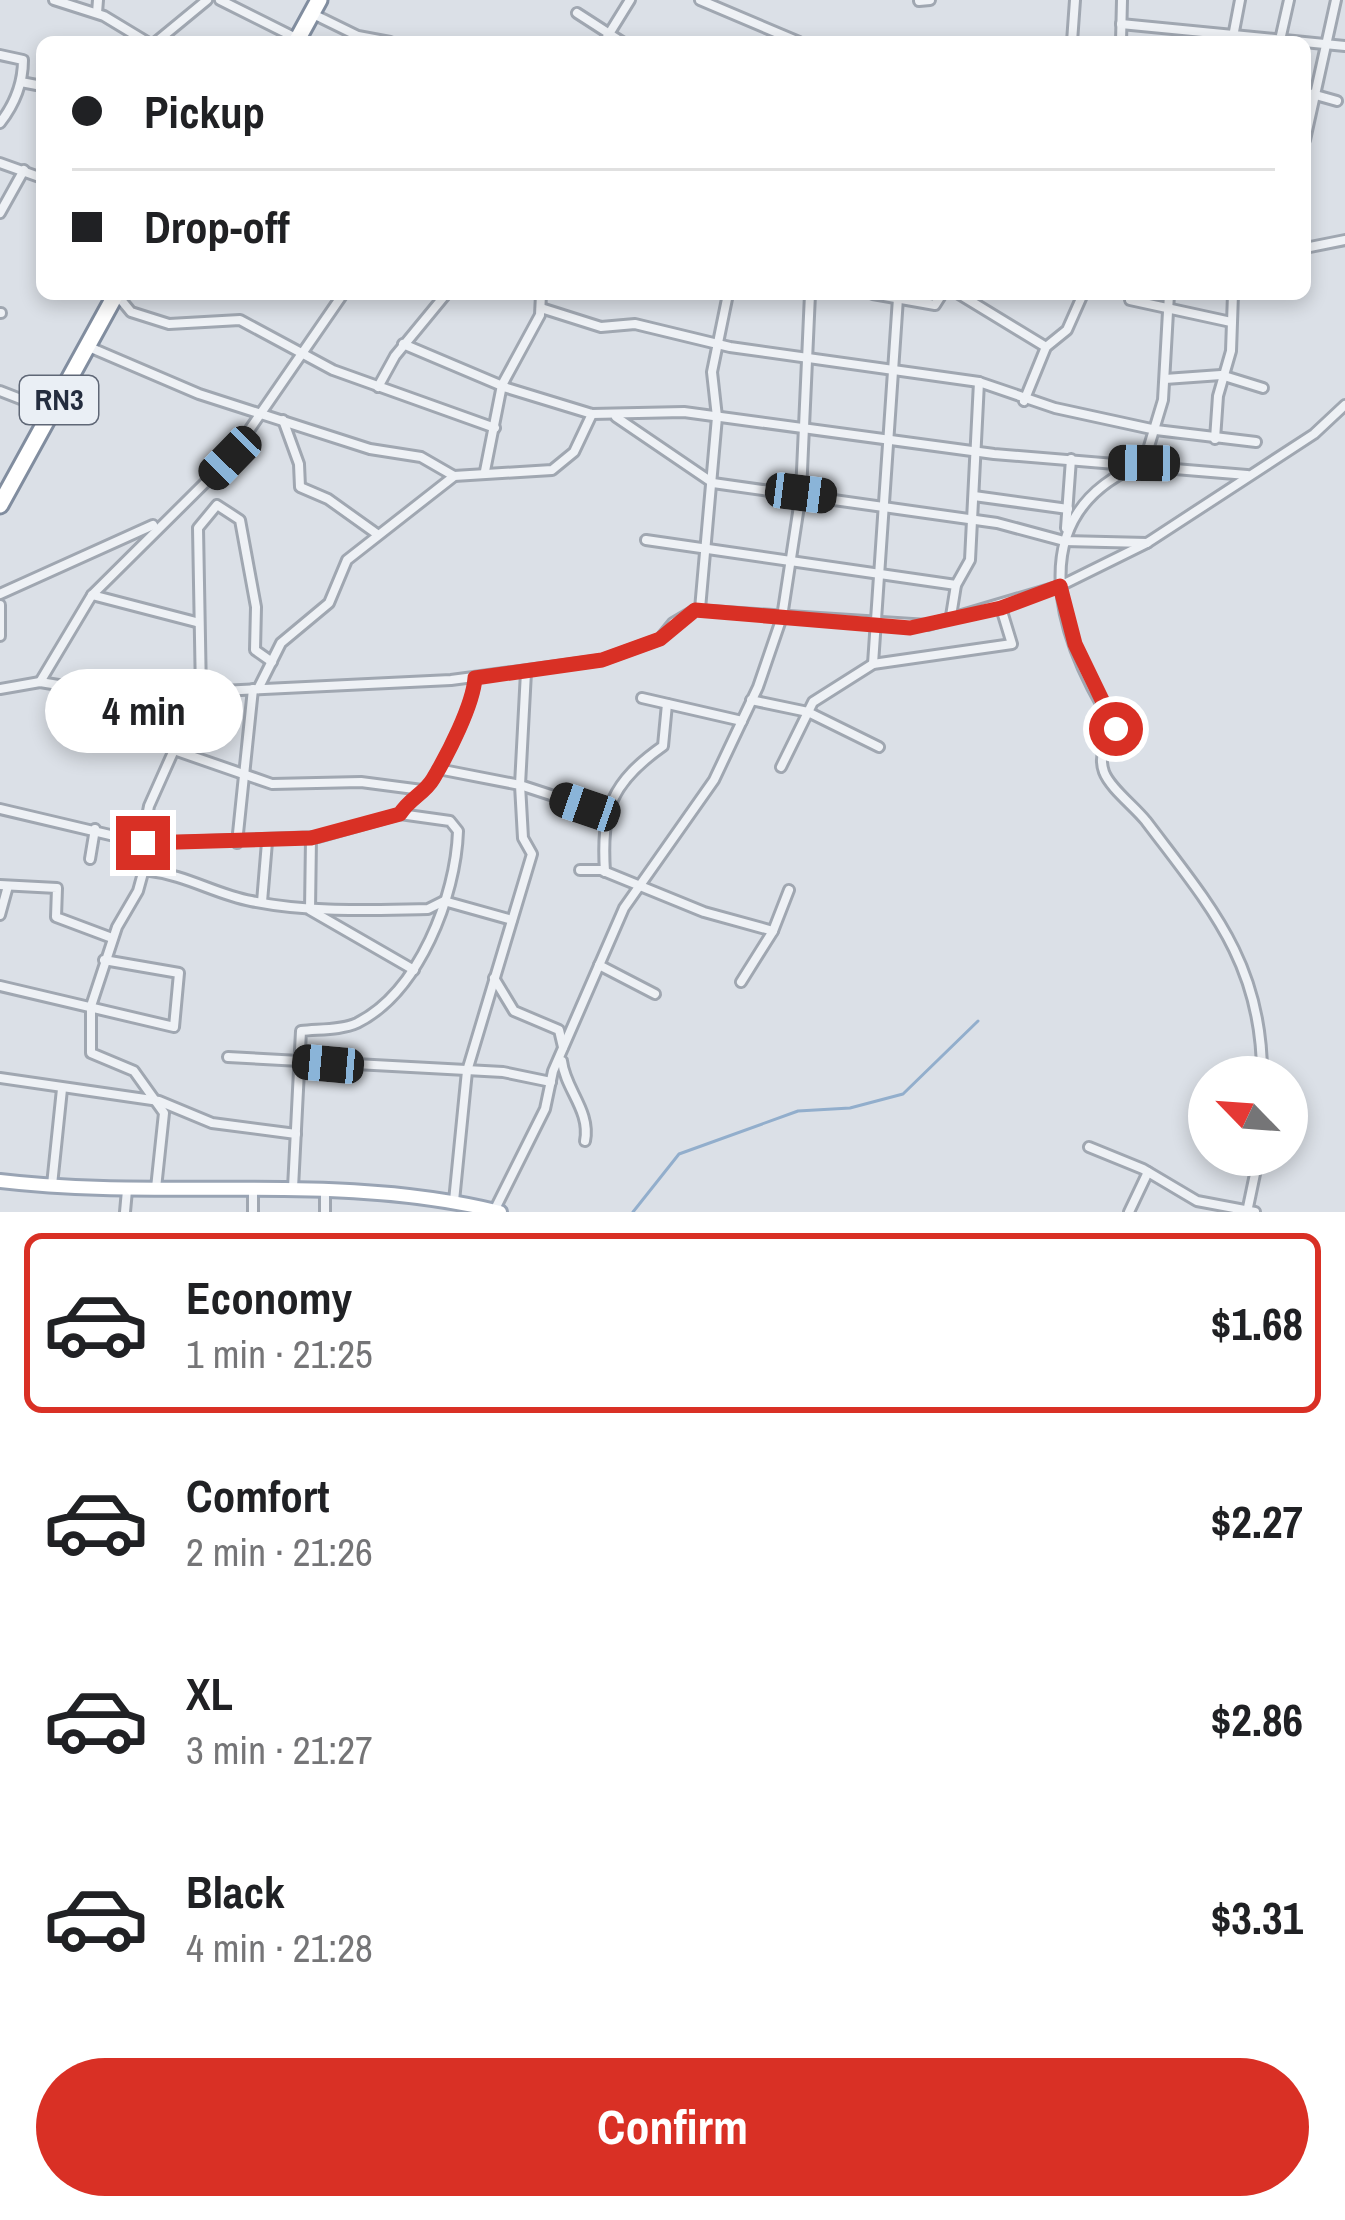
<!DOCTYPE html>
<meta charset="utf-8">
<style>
body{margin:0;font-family:"Archivo Narrow",sans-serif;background:#f2f2f2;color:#202124;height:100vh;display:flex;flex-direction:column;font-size:45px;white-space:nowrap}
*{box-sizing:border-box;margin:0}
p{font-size:39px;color:#757577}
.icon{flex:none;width:66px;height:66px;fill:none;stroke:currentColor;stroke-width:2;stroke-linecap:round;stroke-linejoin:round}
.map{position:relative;height:1212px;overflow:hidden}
.side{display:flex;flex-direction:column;background:#fff;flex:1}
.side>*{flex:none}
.guide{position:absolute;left:36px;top:36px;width:1275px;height:264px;border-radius:18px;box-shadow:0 6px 18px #0003;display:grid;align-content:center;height:264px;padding:0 36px;background:#fff}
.needle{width:78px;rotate:295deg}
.tools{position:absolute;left:1188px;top:1056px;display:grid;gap:24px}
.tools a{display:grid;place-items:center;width:120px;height:120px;border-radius:50%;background:#fff;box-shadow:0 6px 18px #0003;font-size:60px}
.end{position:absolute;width:54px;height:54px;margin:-27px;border:15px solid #d93025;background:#fff;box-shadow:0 0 0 6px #fff}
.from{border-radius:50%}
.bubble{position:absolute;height:84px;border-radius:42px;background:#fff;box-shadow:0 6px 18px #0003;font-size:39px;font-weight:800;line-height:84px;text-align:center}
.car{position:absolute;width:36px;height:72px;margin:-36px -18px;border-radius:15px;box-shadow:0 0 9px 3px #0007;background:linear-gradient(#222 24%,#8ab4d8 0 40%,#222 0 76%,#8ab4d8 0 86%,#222 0)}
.guide b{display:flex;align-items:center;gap:42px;height:114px;font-size:45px}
.guide b+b{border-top:3px solid #e0e0e0}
.guide i{width:30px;height:30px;background:#202124}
ul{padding:21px 0 0;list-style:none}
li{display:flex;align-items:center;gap:36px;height:180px;margin:0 24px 18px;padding:0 12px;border:6px solid transparent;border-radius:18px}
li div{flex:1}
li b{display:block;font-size:45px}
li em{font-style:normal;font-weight:800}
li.active{border-color:#d93025}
li>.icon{width:108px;height:108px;stroke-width:1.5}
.primary-button{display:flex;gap:24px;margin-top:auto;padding:24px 36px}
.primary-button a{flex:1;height:138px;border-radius:72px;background:#d93025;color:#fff;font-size:48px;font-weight:800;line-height:138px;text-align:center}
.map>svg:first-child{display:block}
</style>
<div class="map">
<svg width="1345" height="1212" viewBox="0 0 1345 1212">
<rect width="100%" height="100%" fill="#dbe0e7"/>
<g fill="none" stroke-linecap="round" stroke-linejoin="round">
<path stroke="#92aecc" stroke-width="3" d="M633,1212L679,1154L798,1111L850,1108L903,1094L978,1021"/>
<defs>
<g id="street">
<path d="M54,0L104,16L147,42"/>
<path d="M220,0L298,39"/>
<path d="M700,0L799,42"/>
<path d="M919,1L930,0"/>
<path d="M97,13L98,0"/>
<path d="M577,13L622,42"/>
<path d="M313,14L358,36L390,42"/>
<path d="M1121,24L1345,46"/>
<path d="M1280,40L1289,0"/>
<path d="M156,42L207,0"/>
<path d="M604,42L630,0"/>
<path d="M1072,42L1075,0"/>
<path d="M1121,42L1122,0"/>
<path d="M1232,42L1240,0"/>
<path d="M0,55L23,60C23,84 14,105 0,123"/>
<path d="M21,82L42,86"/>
<path d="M1305,92L1337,101"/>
<path d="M1305,140L1336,0"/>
<path d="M0,163L42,178"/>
<path d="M0,213L24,170"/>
<path d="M1305,248L1345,240"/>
<path d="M873,294L935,305L942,294"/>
<path d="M959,294L1046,347"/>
<path d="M1131,294L1130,300L1231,322"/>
<path d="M1169,294L1163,400L1144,463C1017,513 1058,638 1116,729C1106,741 1098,755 1104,772C1110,788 1134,806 1146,821C1210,906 1263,964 1262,1077"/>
<path d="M117,295L131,312L169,324L240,320L333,370L495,428"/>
<path d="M541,308L601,327L635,324L730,347L979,382L1055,408L1156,430L1256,442"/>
<path d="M0,313H1"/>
<path d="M403,344L507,388L592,414L684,412L994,454L1247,475"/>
<path d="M89,347L199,394L370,449L421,457L454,476L552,470L574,452L592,414"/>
<path d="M1165,379L1221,375L1263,388"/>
<path d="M378,387L395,356L446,294"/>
<path d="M0,391L49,410"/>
<path d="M1024,401L1046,347L1067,330L1083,294"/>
<path d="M616,417L713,483L997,523L1064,541L1147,543L1314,434L1345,405"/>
<path d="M283,420L299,464L300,487L328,499L377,534"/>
<path d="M1215,439L1218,396L1231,351L1233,294"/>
<path d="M485,471L502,385L540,315L541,294"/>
<path d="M974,496L1068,509"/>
<path d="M1066,528L1071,459"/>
<path d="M646,540L956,585"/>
<path d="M0,594L153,525"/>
<path d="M92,595L196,622"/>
<path d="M0,605V636"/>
<path d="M700,609L717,417L712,372L728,294"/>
<path d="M951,616L956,585L970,560L979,382"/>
<path d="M873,664L898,298"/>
<path d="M526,672L520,785L609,814"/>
<path d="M40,682L92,595L230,458L343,294"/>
<path d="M0,689L40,682L175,704L221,691L451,680L602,660L660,639L673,623L695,610L928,625L1060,586L1147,543"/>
<path d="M258,689L281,643L329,603L347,560L453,477"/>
<path d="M201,694L198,528L217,505L240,520L256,607L255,650L272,662"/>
<path d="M642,698L742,721"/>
<path d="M751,700L808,712L879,747"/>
<path d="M174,750L272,784L361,782L422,790"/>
<path d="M781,767L813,702L873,664L1012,644L1001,608"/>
<path d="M438,769L520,785L523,838L532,854L467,1071L454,1201"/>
<path d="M0,809L144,843L318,837L400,814L450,821L458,831C456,896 419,992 357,1023C342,1030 319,1029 301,1031L293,1188"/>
<path d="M400,813C410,799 426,792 434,778C448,753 473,706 475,678"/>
<path d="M311,838L310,910L414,970"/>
<path d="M237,843L253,689"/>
<path d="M90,859L95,829"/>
<path d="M144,870C188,875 214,894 251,901C310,913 368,910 428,909L444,901L512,920"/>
<path d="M580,870H601L704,912L773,931"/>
<path d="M605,872C601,809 612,782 663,746L667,704"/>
<path d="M0,885L57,888L56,917L112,938"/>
<path d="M262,902L267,842"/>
<path d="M0,915L8,886"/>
<path d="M599,965L655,994"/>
<path d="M494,978L514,1011L559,1030L563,1047"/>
<path d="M741,982L773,931L789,890"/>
<path d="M0,986L174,1027L179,973L104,960"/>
<path d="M228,1057L503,1072L551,1082"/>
<path d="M562,1061C565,1089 591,1111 585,1141"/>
<path d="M0,1078L159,1101L212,1123L296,1134"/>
<path d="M1089,1147L1143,1169L1197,1201L1255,1212"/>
<path d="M52,1185L62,1089"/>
<path d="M156,1188L164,1113L134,1071L91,1053V1006L117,927L138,891L149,851L144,832L149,806L174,750L180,702"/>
<path d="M253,1190V1212"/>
<path d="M494,1211L545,1109L553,1071L624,908L714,780L758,687L782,617L801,493L810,294"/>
<path d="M125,1212L127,1190"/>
<path d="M325,1212V1190"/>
<path d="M1129,1212L1148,1172"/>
<path d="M1247,1212L1259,1155"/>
</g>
<path id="primary" d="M0,1181C166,1201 335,1171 500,1212"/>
<g id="highway">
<path d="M296,42L319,0"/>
<path d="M0,505L116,294"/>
</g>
</defs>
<use href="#street" stroke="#a0a7b1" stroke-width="14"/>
<use href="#primary" stroke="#99a4b4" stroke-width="18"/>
<use href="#highway" stroke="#818d9f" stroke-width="21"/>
<use href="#street" stroke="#eef1f5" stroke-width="8"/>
<use href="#primary" stroke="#fff" stroke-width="12"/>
<use href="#highway" stroke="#fff" stroke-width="15"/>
</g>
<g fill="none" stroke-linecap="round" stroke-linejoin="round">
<path stroke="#d93025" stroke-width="15" d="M143,843L311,838L400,814C409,799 425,793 433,779C448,754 473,705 475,678L602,660L660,639L695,610L910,628L1001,608L1060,586L1075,644L1116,729"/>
</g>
<g text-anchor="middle" stroke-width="9" stroke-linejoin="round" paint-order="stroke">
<rect fill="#eaeff5" stroke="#5f6776" stroke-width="3" x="20" y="376" width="78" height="48" rx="9"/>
<g font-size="30" font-weight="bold" fill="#242d3f">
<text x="59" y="410">RN3</text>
</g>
</g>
</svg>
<div class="tools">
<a><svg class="needle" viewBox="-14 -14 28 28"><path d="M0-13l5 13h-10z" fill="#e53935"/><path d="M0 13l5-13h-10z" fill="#757577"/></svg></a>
</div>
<i class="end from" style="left:1116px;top:729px"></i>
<i class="end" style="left:143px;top:843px"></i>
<div class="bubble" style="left:45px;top:669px;width:198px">4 min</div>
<i class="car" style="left:230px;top:458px;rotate:224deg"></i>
<i class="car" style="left:1144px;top:463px;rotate:271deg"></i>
<i class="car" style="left:801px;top:493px;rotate:97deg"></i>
<i class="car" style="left:585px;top:807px;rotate:289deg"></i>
<i class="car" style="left:328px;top:1064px;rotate:275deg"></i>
<div class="guide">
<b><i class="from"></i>Pickup</b>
<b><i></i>Drop-off</b>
</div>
</div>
<section class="side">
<ul>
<li class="active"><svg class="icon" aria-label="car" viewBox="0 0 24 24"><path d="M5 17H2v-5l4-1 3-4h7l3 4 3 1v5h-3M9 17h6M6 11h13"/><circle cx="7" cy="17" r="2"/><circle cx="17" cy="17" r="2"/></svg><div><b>Economy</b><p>1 min · 21:25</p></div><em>$1.68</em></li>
<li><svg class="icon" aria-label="car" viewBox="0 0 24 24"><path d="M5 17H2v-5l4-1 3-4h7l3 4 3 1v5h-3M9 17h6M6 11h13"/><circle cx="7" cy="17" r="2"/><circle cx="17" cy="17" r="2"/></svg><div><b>Comfort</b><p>2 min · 21:26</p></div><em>$2.27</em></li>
<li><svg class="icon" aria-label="car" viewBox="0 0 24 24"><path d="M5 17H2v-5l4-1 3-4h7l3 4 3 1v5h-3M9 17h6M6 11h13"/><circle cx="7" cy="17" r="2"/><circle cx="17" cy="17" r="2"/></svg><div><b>XL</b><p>3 min · 21:27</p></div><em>$2.86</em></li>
<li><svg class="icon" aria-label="car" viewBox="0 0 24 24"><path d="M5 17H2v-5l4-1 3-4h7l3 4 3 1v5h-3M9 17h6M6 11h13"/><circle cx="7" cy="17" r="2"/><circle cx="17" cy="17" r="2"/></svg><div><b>Black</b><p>4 min · 21:28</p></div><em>$3.31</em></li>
</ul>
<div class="primary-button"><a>Confirm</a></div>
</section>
